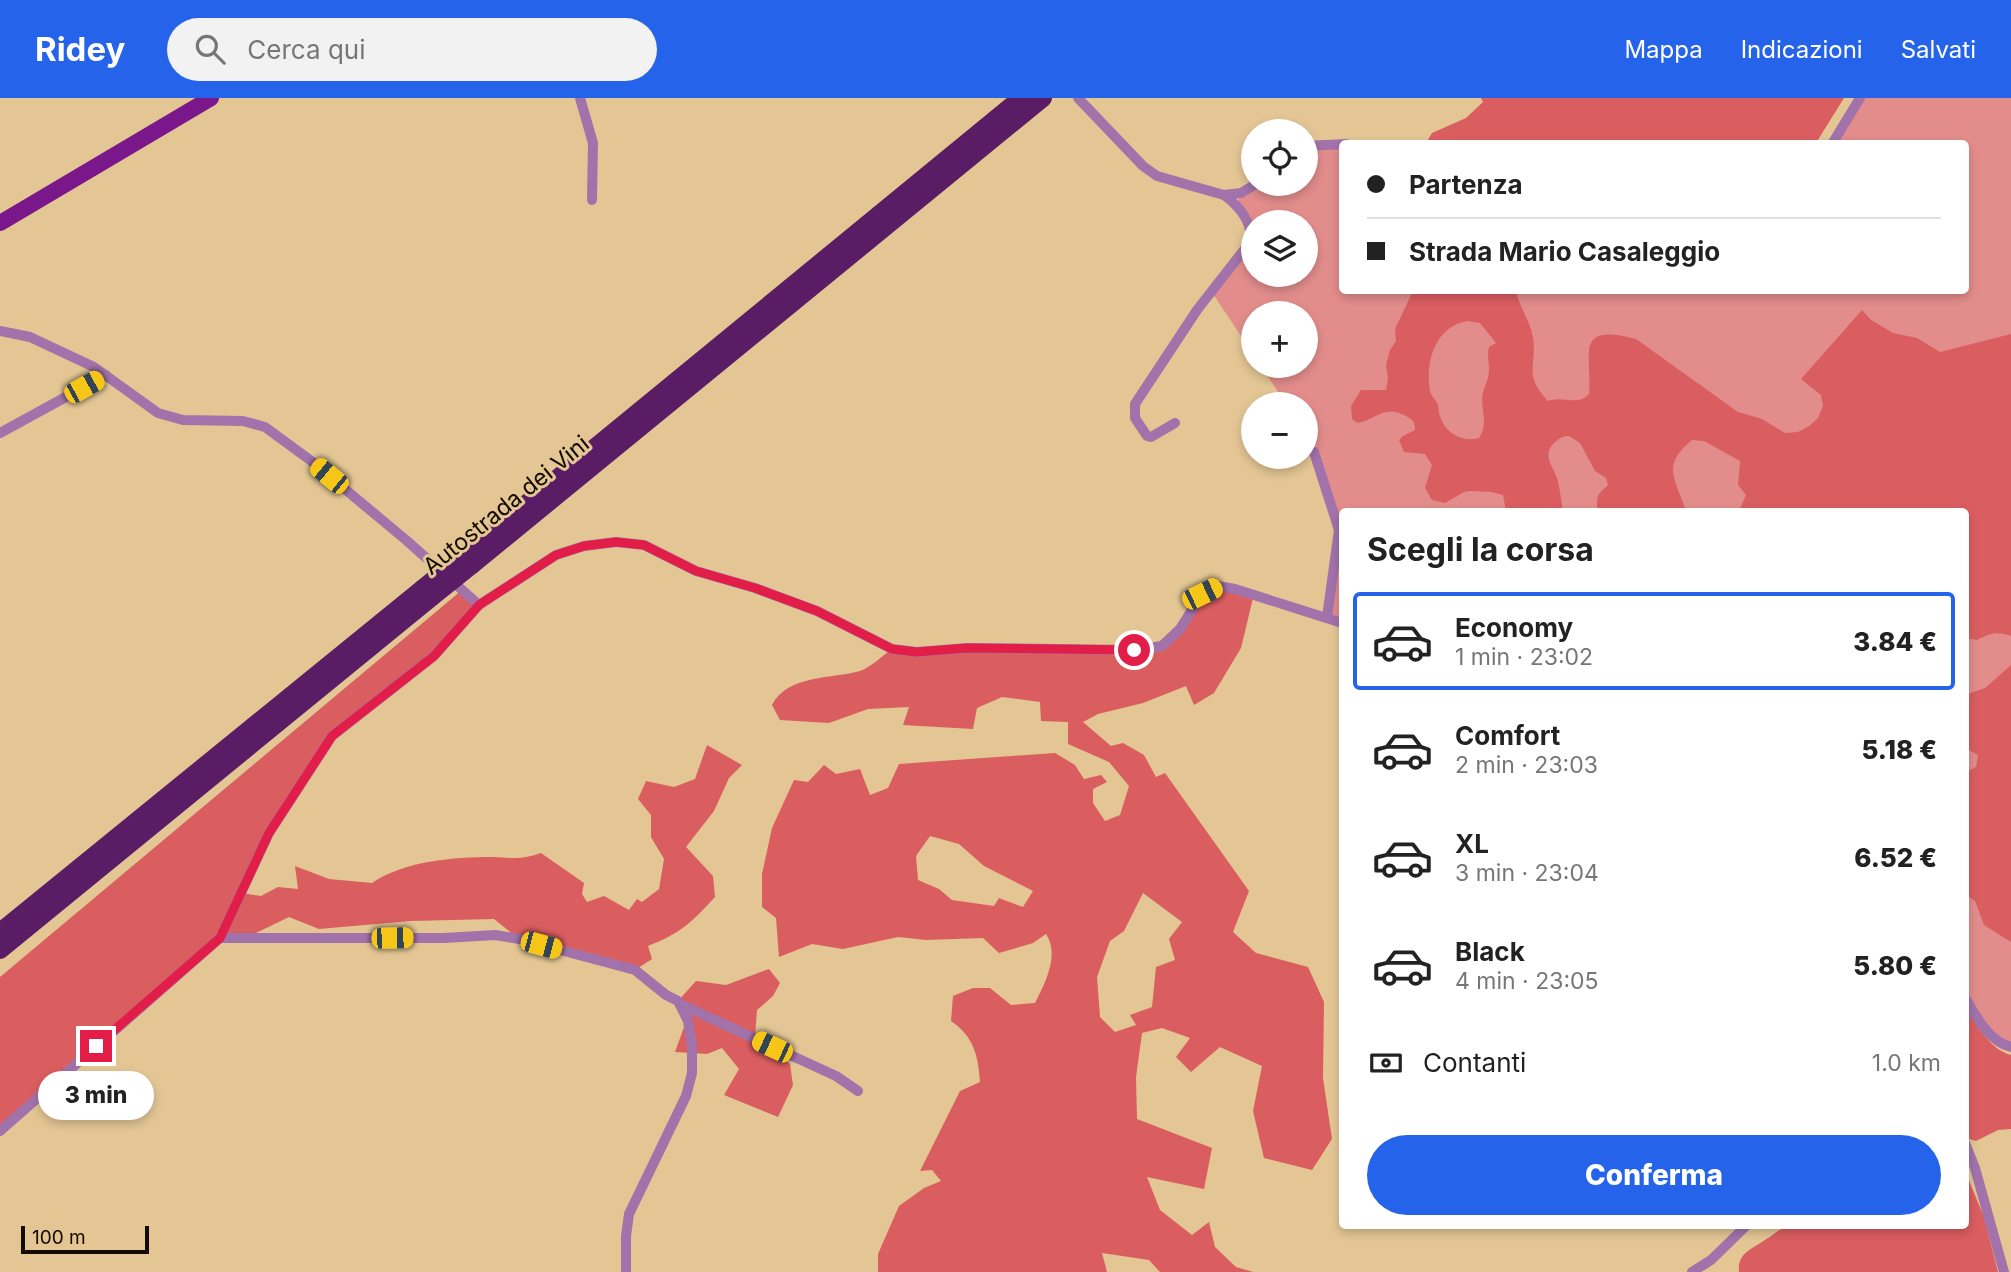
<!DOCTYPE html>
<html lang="it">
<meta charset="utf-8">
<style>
body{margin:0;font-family:Inter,sans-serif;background:#f2f2f2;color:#222;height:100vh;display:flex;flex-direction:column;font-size:26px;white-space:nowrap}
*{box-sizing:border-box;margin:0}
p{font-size:23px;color:#767676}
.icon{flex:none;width:38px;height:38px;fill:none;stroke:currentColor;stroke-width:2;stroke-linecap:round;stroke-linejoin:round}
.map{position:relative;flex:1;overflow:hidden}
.panel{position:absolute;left:1339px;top:410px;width:630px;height:721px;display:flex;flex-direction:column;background:#fff;border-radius:7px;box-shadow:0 4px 10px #0003}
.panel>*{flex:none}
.guide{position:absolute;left:1339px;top:42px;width:630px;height:154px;border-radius:7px;box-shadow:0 4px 10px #0003;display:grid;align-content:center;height:154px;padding:0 28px;background:#fff}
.fabs{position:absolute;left:1241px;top:21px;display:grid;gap:14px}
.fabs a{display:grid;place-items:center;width:77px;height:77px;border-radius:50%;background:#fff;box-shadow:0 4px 10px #0003;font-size:35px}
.scale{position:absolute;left:21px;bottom:18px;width:128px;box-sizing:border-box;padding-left:7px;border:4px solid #140a00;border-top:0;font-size:19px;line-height:24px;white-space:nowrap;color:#140a00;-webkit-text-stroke:5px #e3c694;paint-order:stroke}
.end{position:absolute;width:32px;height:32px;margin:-16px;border:9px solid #e11d48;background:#fff;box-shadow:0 0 0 4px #fff}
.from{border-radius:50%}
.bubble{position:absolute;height:49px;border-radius:24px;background:#fff;box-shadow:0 4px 10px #0003;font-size:23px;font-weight:800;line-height:49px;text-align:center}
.car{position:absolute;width:21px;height:42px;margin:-21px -10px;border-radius:9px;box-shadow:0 0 5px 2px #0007;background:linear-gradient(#f5c518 24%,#345 0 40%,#f5c518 0 76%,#345 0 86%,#f5c518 0)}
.guide b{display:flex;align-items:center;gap:24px;height:66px;font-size:26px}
.guide b+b{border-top:2px solid #e0e0e0}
.guide i{width:18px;height:18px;background:#222}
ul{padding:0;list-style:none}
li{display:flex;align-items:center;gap:21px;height:98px;margin:0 14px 10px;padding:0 14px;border:4px solid transparent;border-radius:7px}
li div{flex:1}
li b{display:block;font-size:26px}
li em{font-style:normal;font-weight:800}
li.selected{border-color:#2563eb}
li>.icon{width:63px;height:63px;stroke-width:1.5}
h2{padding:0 28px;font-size:32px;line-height:84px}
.pay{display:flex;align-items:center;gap:18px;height:77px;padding:0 28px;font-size:26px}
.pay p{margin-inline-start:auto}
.button{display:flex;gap:14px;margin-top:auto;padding:14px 28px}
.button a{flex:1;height:80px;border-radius:42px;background:#2563eb;color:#fff;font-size:28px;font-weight:800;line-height:80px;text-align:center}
header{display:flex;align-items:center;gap:42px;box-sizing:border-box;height:98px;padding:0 35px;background:#2563eb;color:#fff}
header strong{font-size:33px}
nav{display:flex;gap:38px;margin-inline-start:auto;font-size:24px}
.search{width:490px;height:63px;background:#f2f2f2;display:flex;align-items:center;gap:18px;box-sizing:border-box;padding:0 24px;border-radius:38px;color:#767676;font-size:26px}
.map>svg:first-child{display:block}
</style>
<header>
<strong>Ridey</strong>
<div class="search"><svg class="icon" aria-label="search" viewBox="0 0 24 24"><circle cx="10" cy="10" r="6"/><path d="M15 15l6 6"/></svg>Cerca qui</div>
<nav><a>Mappa</a><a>Indicazioni</a><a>Salvati</a></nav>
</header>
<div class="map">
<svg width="2011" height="1174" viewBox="0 0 2011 1174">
<rect width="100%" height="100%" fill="#e3c694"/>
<path fill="#e28d8c" d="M1860,0H2011V949L2004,947L1965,900V413H1342V525L1327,519L1339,432L1313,347L1306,335V306H1286L1261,268H1306V215H1253V256L1213,196L1253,144V177H1306V124H1253V131L1238,103C1247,78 1284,86 1306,86V48L1342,46V192H1965V46L1832,45Z"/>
<g fill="#da5d60" fill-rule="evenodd">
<path d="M1481,0H1844L1816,45H1426L1432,35L1466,20L1483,4Z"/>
<path d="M1413,193H1516C1519,209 1531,224 1533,240C1537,270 1523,276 1548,303C1563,297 1577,309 1589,296C1592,254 1574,225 1636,241L1738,314L1762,321L1785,335L1798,334L1809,328L1818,320L1823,308L1821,297L1801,281L1862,212L1871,222L1893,235L1917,240L1940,254L2011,236V538C1997,533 1990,535 1977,542L1965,540V413H1739L1746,397L1738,387L1740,363L1704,343L1692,342C1660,368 1676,382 1686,413H1598C1595,399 1598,396 1608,387L1606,380L1595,373L1580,345L1569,338C1562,338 1560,340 1554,345C1542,357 1552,367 1557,380C1560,390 1561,402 1563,413H1506L1503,397L1491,394L1470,393L1464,394L1445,405L1432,402L1425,390L1432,367L1425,356L1404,354L1399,342L1403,338L1415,332C1415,324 1413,322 1406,318C1383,306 1378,321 1357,325L1352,321L1351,308L1361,292H1386L1388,280L1386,267L1390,252L1396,243L1395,231ZM1467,223L1480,225L1496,245L1489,249C1487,258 1489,264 1489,272C1489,281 1483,291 1482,300C1482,315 1488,326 1479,340C1462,345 1445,335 1440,318C1438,314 1439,310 1438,307C1437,302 1431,299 1430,293C1425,264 1435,229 1467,223Z"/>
<path d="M1218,488L1254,496L1241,550L1214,595L1194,607L1186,588L1143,605L1098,616L1083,624L1111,648L1123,645L1144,657L1156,679L1165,675L1249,793L1233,834L1256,855L1308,869L1324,904L1323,980L1332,1041L1312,1072L1264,1060L1253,1013L1262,968L1220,949L1191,974L1176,959L1190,940L1162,930L1142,935L1136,979L1137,1021L1212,1050L1204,1091L1147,1079L1160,1112L1192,1137L1209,1124L1215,1149L1236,1169L1253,1174H1160L1149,1162L1102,1155L1107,1174H878V1156L899,1108L924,1090L941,1083L932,1072L920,1073L960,993L980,984C978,957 974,939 951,923L953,898L973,890H990L1011,907L1035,905C1045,885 1060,857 1046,836L1033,845L999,855L983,840L926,842L898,839L843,851L812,846L779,859L776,820L762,809V776L772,730L794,682L808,684L824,667L836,676L860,671L870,697L888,690L899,666L1055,655L1075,667L1084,681L1101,677L1107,684L1093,691V705L1105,723L1120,717L1129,688L1109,664L1068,646V624L1041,623L1040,604L1002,599L977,610L973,631L903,627L909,609L868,611L829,625L780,622L772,607C788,576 833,581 860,573C871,569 882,558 892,551L1162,548L1202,496ZM930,738L959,746L984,768L1033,793L1023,809L999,800L994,808L952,802L939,791L918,782L916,758ZM1143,795L1182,824L1169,841L1175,862L1156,869L1152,909L1130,917L1136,927L1115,934L1100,919L1097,879L1110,843L1124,833Z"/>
<path d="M462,492L479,507L434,558L332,638L269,735L241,795L261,798L278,789L298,791L295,768L329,781L372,785C404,763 454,759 493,759C513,760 521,762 541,755L584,785L582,796L587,804L604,798L629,812L637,801L642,804L659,791L664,761L651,739V717L638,701L646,683L674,689L695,681L707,647L742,667L729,680L714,713L686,749L713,778L715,799C691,825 681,835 648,848L652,861L635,872L519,841L494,821L411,823L319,831L289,819L248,839L220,840L0,1033V879Z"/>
<path d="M2011,567V844L1984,827L1975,803L1965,796V675L1976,669L1978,657L1965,650V597L1985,590Z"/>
<path d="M769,871L780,885L773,898L757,912L755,938L790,966L793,987L778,1019L724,997L739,971L722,950L707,956L675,954L688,918L678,903L696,883L726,887Z"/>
<path d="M1965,908C1977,927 1989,951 2011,957V1031L1998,1032L1976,1043L1969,1041L1965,1035Z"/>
<path d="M1965,1073L1984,1119L1998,1174H1739C1737,1155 1752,1151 1765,1142C1780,1133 1775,1132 1794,1127H1965Z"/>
</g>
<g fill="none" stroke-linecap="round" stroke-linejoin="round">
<g stroke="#a273ab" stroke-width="10">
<path d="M580,0L593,45L592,102"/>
<path d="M1078,0L1143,68L1157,78L1224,97L1241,95L1256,86"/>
<path d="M1832,46L1860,0"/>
<path d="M1306,48L1346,46"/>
<path d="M0,233L30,239L94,269L158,315L183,322L243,323L265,329L310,362L406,442L479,507"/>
<path d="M1175,325L1151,339L1147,338L1135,320V306L1197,212L1251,143C1252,124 1239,108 1224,97"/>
<path d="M0,335L106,277"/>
<path d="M1314,354L1339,432L1327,519"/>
<path d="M220,840H444L495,837L519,841L635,872L666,897L678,903L688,923L692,949V975L686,998L629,1116L626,1138V1174"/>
<path d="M1965,900C1977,919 1988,943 2011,949"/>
<path d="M682,907L836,978L858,993"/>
<path d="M0,1033L220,840L269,735L332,638L434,558L479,507L556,457L584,448L616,444L644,447L696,473L755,490L817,513L892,551L917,554L967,550L1134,552L1162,548L1180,531L1202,496L1218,488L1235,491L1342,525"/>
<path d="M1965,1045L1975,1070L2004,1174"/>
<path d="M1692,1174L1711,1162L1747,1127"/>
</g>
<path stroke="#7a188b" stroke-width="16" d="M0,125L211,0"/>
<g stroke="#5a1d65" stroke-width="18">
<path d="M465,456L1021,0"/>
<path d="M472,467L1043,0"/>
<path d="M0,834L422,491"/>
<path d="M0,852L432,499"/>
</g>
<g stroke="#5a1d65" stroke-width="18">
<path d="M422,491L465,456"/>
<path d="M432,499L472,467"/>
</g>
</g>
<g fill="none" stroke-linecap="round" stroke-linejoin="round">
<path stroke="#e11d48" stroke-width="9" d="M96,948L220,840L269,735L332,638L434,558L479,507L556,457L584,448L616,444L644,447L696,473L755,490L817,513L892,551L916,554L967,550L1134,552"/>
</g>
<g text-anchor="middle" stroke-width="6" stroke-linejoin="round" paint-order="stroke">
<g font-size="23" fill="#140a00" stroke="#e3c694">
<text transform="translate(506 407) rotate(-39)" y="8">Autostrada dei Vini</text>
</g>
</g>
</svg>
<div class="fabs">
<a><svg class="icon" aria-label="locate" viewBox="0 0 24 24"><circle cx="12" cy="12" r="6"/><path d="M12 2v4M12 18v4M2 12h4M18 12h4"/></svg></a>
<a><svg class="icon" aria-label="layers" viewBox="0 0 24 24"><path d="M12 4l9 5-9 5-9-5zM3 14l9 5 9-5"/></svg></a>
<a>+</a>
<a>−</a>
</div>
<div class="scale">100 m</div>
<i class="end from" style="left:1134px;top:552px"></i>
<i class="end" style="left:96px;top:948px"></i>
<div class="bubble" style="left:38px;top:973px;width:116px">3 min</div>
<i class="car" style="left:84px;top:289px;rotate:61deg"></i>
<i class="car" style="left:329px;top:378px;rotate:309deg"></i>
<i class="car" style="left:1202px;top:496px;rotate:64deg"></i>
<i class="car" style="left:392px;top:840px;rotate:89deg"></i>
<i class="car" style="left:541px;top:847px;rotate:105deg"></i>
<i class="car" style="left:772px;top:949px;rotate:295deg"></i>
<div class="guide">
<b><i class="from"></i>Partenza</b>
<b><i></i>Strada Mario Casaleggio</b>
</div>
<section class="panel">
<h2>Scegli la corsa</h2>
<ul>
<li class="selected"><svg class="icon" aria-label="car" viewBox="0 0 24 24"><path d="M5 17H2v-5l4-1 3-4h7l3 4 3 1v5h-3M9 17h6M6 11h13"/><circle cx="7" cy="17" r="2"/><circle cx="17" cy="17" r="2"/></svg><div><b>Economy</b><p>1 min · 23:02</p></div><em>3.84 €</em></li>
<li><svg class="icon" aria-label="car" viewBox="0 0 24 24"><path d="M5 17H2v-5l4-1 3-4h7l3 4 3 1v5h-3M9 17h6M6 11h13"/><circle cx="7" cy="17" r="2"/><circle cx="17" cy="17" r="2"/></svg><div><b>Comfort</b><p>2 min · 23:03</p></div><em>5.18 €</em></li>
<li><svg class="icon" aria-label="car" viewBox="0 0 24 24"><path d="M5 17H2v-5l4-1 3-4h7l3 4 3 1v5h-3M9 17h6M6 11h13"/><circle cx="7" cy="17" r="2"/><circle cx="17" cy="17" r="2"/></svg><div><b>XL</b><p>3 min · 23:04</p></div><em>6.52 €</em></li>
<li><svg class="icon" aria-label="car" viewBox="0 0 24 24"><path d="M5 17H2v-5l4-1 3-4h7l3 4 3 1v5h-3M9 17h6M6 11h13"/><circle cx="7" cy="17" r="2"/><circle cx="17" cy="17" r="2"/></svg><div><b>Black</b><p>4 min · 23:05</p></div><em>5.80 €</em></li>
</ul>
<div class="pay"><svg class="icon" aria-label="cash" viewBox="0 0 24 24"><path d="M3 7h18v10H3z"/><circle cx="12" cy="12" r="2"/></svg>Contanti<p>1.0 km</p></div>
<div class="button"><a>Conferma</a></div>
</section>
</div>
